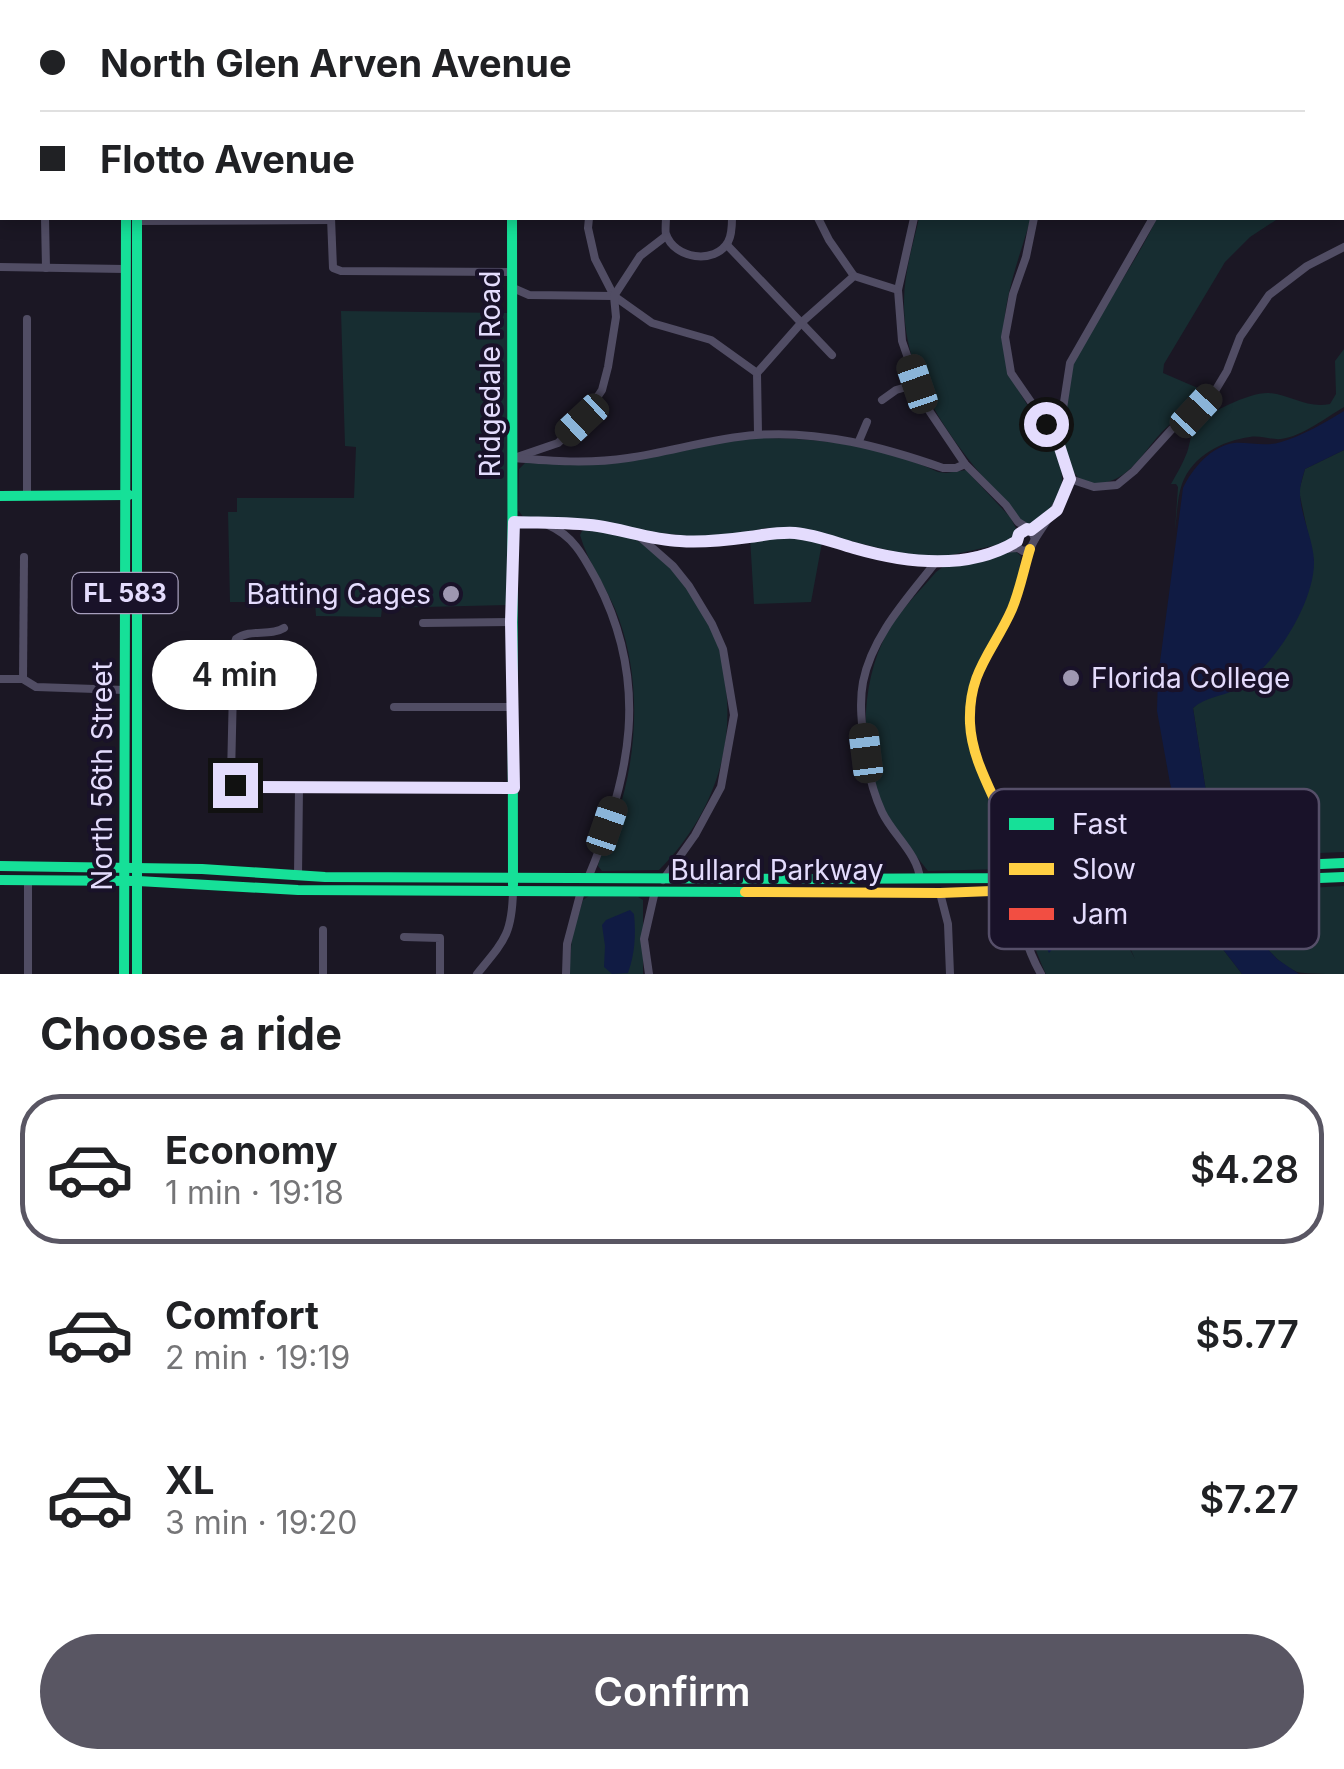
<!DOCTYPE html>
<meta charset="utf-8">
<style>
body{margin:0;font-family:Inter,sans-serif;background:#f2f2f2;color:#202124;height:100vh;display:flex;flex-direction:column;font-size:38px;white-space:nowrap}
*{box-sizing:border-box;margin:0}
p{font-size:32px;color:#757577}
.icon{flex:none;width:55px;height:55px;fill:none;stroke:currentColor;stroke-width:2;stroke-linecap:round;stroke-linejoin:round}
.map{position:relative;height:974px;overflow:hidden}
.drawer{display:flex;flex-direction:column;background:#fff;flex:1}
.drawer>*{flex:none}
.hud{position:absolute;left:0px;top:0px;width:1345px;height:220px;box-shadow:0 5px 15px #0003;display:grid;align-content:center;height:220px;padding:0 40px;background:#fff}
.end{position:absolute;width:45px;height:45px;margin:-22px;border:12px solid #e4dcfd;background:#111;box-shadow:0 0 0 5px #111}
.from{border-radius:50%}
.bubble{position:absolute;height:70px;border-radius:35px;background:#fff;box-shadow:0 5px 15px #0003;font-size:32px;font-weight:600;line-height:70px;text-align:center}
.car{position:absolute;width:30px;height:60px;margin:-30px -15px;border-radius:12px;box-shadow:0 0 8px 2px #0007;background:linear-gradient(#222 24%,#8ab4d8 0 40%,#222 0 76%,#8ab4d8 0 86%,#222 0)}
.hud b{display:flex;align-items:center;gap:35px;height:95px;font-size:38px}
.hud b+b{border-top:2px solid #e0e0e0}
.hud i{width:25px;height:25px;background:#202124}
ul{padding:0;list-style:none}
li{display:flex;align-items:center;gap:30px;height:150px;margin:0 20px 15px;padding:0 20px;border:5px solid transparent;border-radius:40px}
li div{flex:1}
li b{display:block;font-size:38px}
li em{font-style:normal;font-weight:600}
li.current{border-color:#595663}
li>.icon{width:90px;height:90px;stroke-width:1.5}
h2{padding:0 40px;font-size:45px;line-height:120px}
.button{display:flex;gap:20px;margin-top:auto;padding:20px 40px}
.button a{flex:1;height:115px;border-radius:60px;background:#595663;color:#fff;font-size:40px;font-weight:600;line-height:115px;text-align:center}
.map>svg:first-child{display:block}
</style>
<div class="map">
<svg width="1344" height="974" viewBox="0 0 1344 974">
<rect width="100%" height="100%" fill="#1b1724"/>
<g fill="#172d31">
<path d="M919,218H1031C1021,252 1007,288 1004,324C1003,338 1006,356 1009,370C1011,380 1018,389 1023,398C1050,442 1089,483 1035,526L1027,527C970,463 903,393 904,301C904,273 913,245 919,218Z"/>
<path d="M1157,218H1279L1250,237L1225,262L1164,364L1163,373L1207,392C1196,407 1180,414 1167,427C1150,442 1135,472 1113,480C1047,505 1064,396 1073,364C1078,350 1088,337 1095,324C1116,289 1140,254 1157,218Z"/>
<path d="M341,311L508,313V605L382,608L381,617L316,616L315,602H230L228,512H237V498H354L356,447L345,446Z"/>
<path d="M1344,349V407C1325,418 1303,436 1281,439C1271,440 1260,435 1250,437C1222,441 1193,455 1182,484C1177,498 1177,515 1175,530L1178,487L1176,484H1171C1176,475 1182,465 1186,455C1190,447 1190,432 1197,425C1209,412 1250,392 1269,393C1291,395 1308,409 1330,404L1336,394L1335,361Z"/>
<path d="M756,438C819,438 880,445 938,472L946,473L966,470L1010,517L1017,530L1012,543L1007,545L1001,544L947,556L940,559H925L804,530L766,528L726,536L697,537L524,518L518,510L519,469L525,463L610,464L707,444Z"/>
<path d="M1344,450V852L1224,857L1209,811L1193,708L1202,700L1235,690L1314,562L1299,491L1305,469Z"/>
<path d="M589,528C639,532 667,554 692,597C699,608 707,619 712,630C720,646 723,665 725,682C736,752 709,820 659,870L602,871L598,866C601,849 612,834 617,816C638,754 641,680 619,619C609,590 588,564 580,535L582,531Z"/>
<path d="M771,532L823,537L811,602L754,604L750,537Z"/>
<path d="M1015,551L1021,556L1017,588L992,638L966,725L1002,824L1009,856L1006,866L1002,869L928,871C911,849 891,826 880,800C859,749 861,681 887,633C899,611 919,592 936,572L944,566Z"/>
<path d="M1344,886V974C1330,974 1309,974 1297,972C1265,958 1249,922 1236,892Z"/>
<path d="M1198,894L1215,939L1242,974H1046C1040,961 1020,915 1028,902C1029,900 1032,899 1034,897L1092,896L1105,902L1135,959L1107,896Z"/>
<path d="M589,896L638,897L643,900V974H569L572,936L583,900Z"/>
</g>
<g fill="#101b43">
<path d="M1344,411V450L1305,469C1303,476 1300,485 1300,492C1300,515 1313,538 1314,561C1315,603 1272,671 1235,690C1220,697 1206,697 1193,708L1209,811L1236,892L1248,920L1262,943L1277,959L1299,974H1242L1215,939L1198,894L1170,783L1157,711L1158,677L1183,488C1192,469 1211,446 1234,443C1249,442 1266,447 1281,442C1304,435 1324,423 1344,411Z"/>
<path d="M1080,901L1089,902C1095,908 1097,917 1096,925C1085,929 1074,921 1062,924C1057,933 1055,948 1049,953L1040,933L1038,910Z"/>
<path d="M630,910L634,914C636,934 635,954 628,973L612,974L604,967L605,946L602,925L606,920Z"/>
</g>
<g fill="none" stroke-linecap="round" stroke-linejoin="round">
<g stroke="#514d64" stroke-width="8">
<path d="M680,0L681,2"/>
<path d="M961,0V2"/>
<path d="M1041,0L1042,2"/>
<path d="M1181,0L1182,2"/>
<path d="M1332,0V2"/>
<path d="M726,2V0"/>
<path d="M1342,78L1344,82"/>
<path d="M0,116H2"/>
<path d="M1342,143H1344"/>
<path d="M45,218L46,268"/>
<path d="M331,218L333,268L341,271L512,272"/>
<path d="M589,218L588,228L595,259L614,296L652,323L711,340L757,373L758,434"/>
<path d="M666,218C666,220 665,232 666,234C674,259 715,265 728,242C732,235 732,226 732,218"/>
<path d="M818,218L829,240L854,276"/>
<path d="M914,218L898,290L902,341L917,384L930,412L965,464L1006,505L1018,522L1031,530L1035,539L1030,549L1023,551L1018,548C1016,538 1018,534 1027,529"/>
<path d="M1034,218L1026,257L1013,294L1005,337L1011,373L1058,441"/>
<path d="M137,221L331,220"/>
<path d="M727,245L832,355"/>
<path d="M0,267L125,269"/>
<path d="M513,288L529,295L614,296"/>
<path d="M757,373L802,322L854,276L898,290"/>
<path d="M882,400L896,390L917,384"/>
<path d="M859,441L867,422"/>
<path d="M517,457L558,443L582,420L602,390L608,367L616,317L614,296L640,256L666,236"/>
<path d="M513,458C551,461 589,464 628,458C671,452 712,438 756,435C820,430 883,447 943,468H956L965,464"/>
<path d="M1070,479L1094,487L1117,485L1134,471L1172,429L1196,411L1215,391L1227,371L1240,337L1269,295L1307,266L1344,247"/>
<path d="M27,496V319"/>
<path d="M514,521L595,525L684,542L750,537L771,532L792,533L823,537L865,551L935,563L954,561L1003,549L1018,548"/>
<path d="M548,525C574,536 584,557 597,581C650,683 631,776 588,878"/>
<path d="M640,537L673,566L689,586L712,624L723,649L734,715L721,787L695,835L663,880"/>
<path d="M1035,539C1049,517 1060,503 1070,479L1058,441L1070,363L1153,218"/>
<path d="M423,623L511,622"/>
<path d="M284,628C269,637 251,628 236,639L234,645L231,776L235,785L241,787L514,788"/>
<path d="M0,679H23L36,687L125,690"/>
<path d="M23,679L24,557"/>
<path d="M394,707H512"/>
<path d="M298,876L299,788"/>
<path d="M920,879C918,854 893,835 882,812C872,790 867,768 864,744C862,724 859,703 863,682C872,636 907,599 935,563"/>
<path d="M28,880V974"/>
<path d="M1016,892C1020,921 1026,948 1041,974"/>
<path d="M940,893L948,924L950,974"/>
<path d="M404,937L440,938V974"/>
<path d="M323,974V930"/>
<path d="M477,974C504,941 512,935 513,891"/>
<path d="M566,974L567,944L581,891"/>
<path d="M649,974L644,939L655,891"/>
</g>
<g stroke="#16e098" stroke-width="10">
<path d="M512,0L513,2"/>
<path d="M137,218V974"/>
<path d="M512,218L513,885"/>
<path d="M0,496L129,495"/>
<path d="M0,866L202,869L325,877L806,879L1003,878L1344,863"/>
<path d="M0,880L138,881L298,890L745,892"/>
<path d="M1172,884L1344,877"/>
<path d="M124,974L126,218"/>
</g>
<g stroke="#ffcf43" stroke-width="10">
<path d="M1016,886C1016,876 1017,865 1015,855C1006,810 972,770 970,723C968,671 993,652 1012,609C1020,590 1024,568 1030,549"/>
<path d="M745,892L940,893L1172,884"/>
</g>
<g stroke="#f24e42" stroke-width="10">
<path d="M120,0V2"/>
<path d="M131,0V2"/>
</g>
</g>
<g fill="none" stroke-linecap="round" stroke-linejoin="round">
<path stroke="#e4dcfd" stroke-width="12" d="M235,785L241,787L514,788L511,622L514,522C541,523 571,522 598,526C625,530 652,540 680,541C703,543 727,540 749,537C765,535 778,532 795,533C816,535 833,542 854,548C906,563 968,571 1017,541L1019,534L1027,529L1031,530L1057,510L1070,479L1058,442L1046,424"/>
</g>
<g fill="#9e97b1" stroke="#191229" stroke-width="4">
<circle cx="451" cy="594" r="10"/>
<circle cx="1071" cy="678" r="10"/>
</g>
<g text-anchor="middle" stroke-width="8" stroke-linejoin="round" paint-order="stroke">
<rect fill="#191229" stroke="#a79fbd" stroke-width="2.5" x="72.5" y="573" width="105" height="40" rx="8"/>
<g font-size="25" font-weight="bold" fill="#e4dcfd">
<text x="125" y="602">FL 583</text>
</g>
<g font-size="28" fill="#e4dcfd" stroke="#191229">
<text transform="translate(490 374) rotate(-90)" y="10">Ridgedale Road</text>
<text transform="translate(102 776) rotate(-90)" y="10">North 56th Street</text>
<text x="777" y="880">Bullard Parkway</text>
</g>
<g font-size="28" fill="#e4dcfd" stroke="#191229" text-anchor="end">
<text x="431" y="604">Batting Cages</text>
<text x="1091" y="688" text-anchor="start">Florida College</text>
</g>
</g>
<rect x="989" y="789" width="330" height="160" rx="15" fill="#191229" stroke="#564f69" stroke-width="2.5"/>
<rect x="1009" y="818" width="45" height="12" fill="#16e098"/>
<rect x="1009" y="863" width="45" height="12" fill="#ffcf43"/>
<rect x="1009" y="908" width="45" height="12" fill="#f24e42"/>
<g font-size="28" fill="#e4dcfd">
<text x="1072" y="834">Fast</text>
<text x="1072" y="879">Slow</text>
<text x="1072" y="924">Jam</text>
</g>
</svg>
<i class="end from" style="left:1046px;top:424px"></i>
<i class="end" style="left:235px;top:785px"></i>
<div class="bubble" style="left:152px;top:640px;width:165px">4 min</div>
<i class="car" style="left:917px;top:384px;rotate:341deg"></i>
<i class="car" style="left:1196px;top:411px;rotate:43deg"></i>
<i class="car" style="left:582px;top:420px;rotate:227deg"></i>
<i class="car" style="left:866px;top:753px;rotate:353deg"></i>
<i class="car" style="left:607px;top:826px;rotate:19deg"></i>
<div class="hud">
<b><i class="from"></i>North Glen Arven Avenue</b>
<b><i></i>Flotto Avenue</b>
</div>
</div>
<section class="drawer">
<h2>Choose a ride</h2>
<ul>
<li class="current"><svg class="icon" aria-label="car" viewBox="0 0 24 24"><path d="M5 17H2v-5l4-1 3-4h7l3 4 3 1v5h-3M9 17h6M6 11h13"/><circle cx="7" cy="17" r="2"/><circle cx="17" cy="17" r="2"/></svg><div><b>Economy</b><p>1 min · 19:18</p></div><em>$4.28</em></li>
<li><svg class="icon" aria-label="car" viewBox="0 0 24 24"><path d="M5 17H2v-5l4-1 3-4h7l3 4 3 1v5h-3M9 17h6M6 11h13"/><circle cx="7" cy="17" r="2"/><circle cx="17" cy="17" r="2"/></svg><div><b>Comfort</b><p>2 min · 19:19</p></div><em>$5.77</em></li>
<li><svg class="icon" aria-label="car" viewBox="0 0 24 24"><path d="M5 17H2v-5l4-1 3-4h7l3 4 3 1v5h-3M9 17h6M6 11h13"/><circle cx="7" cy="17" r="2"/><circle cx="17" cy="17" r="2"/></svg><div><b>XL</b><p>3 min · 19:20</p></div><em>$7.27</em></li>
</ul>
<div class="button"><a>Confirm</a></div>
</section>
